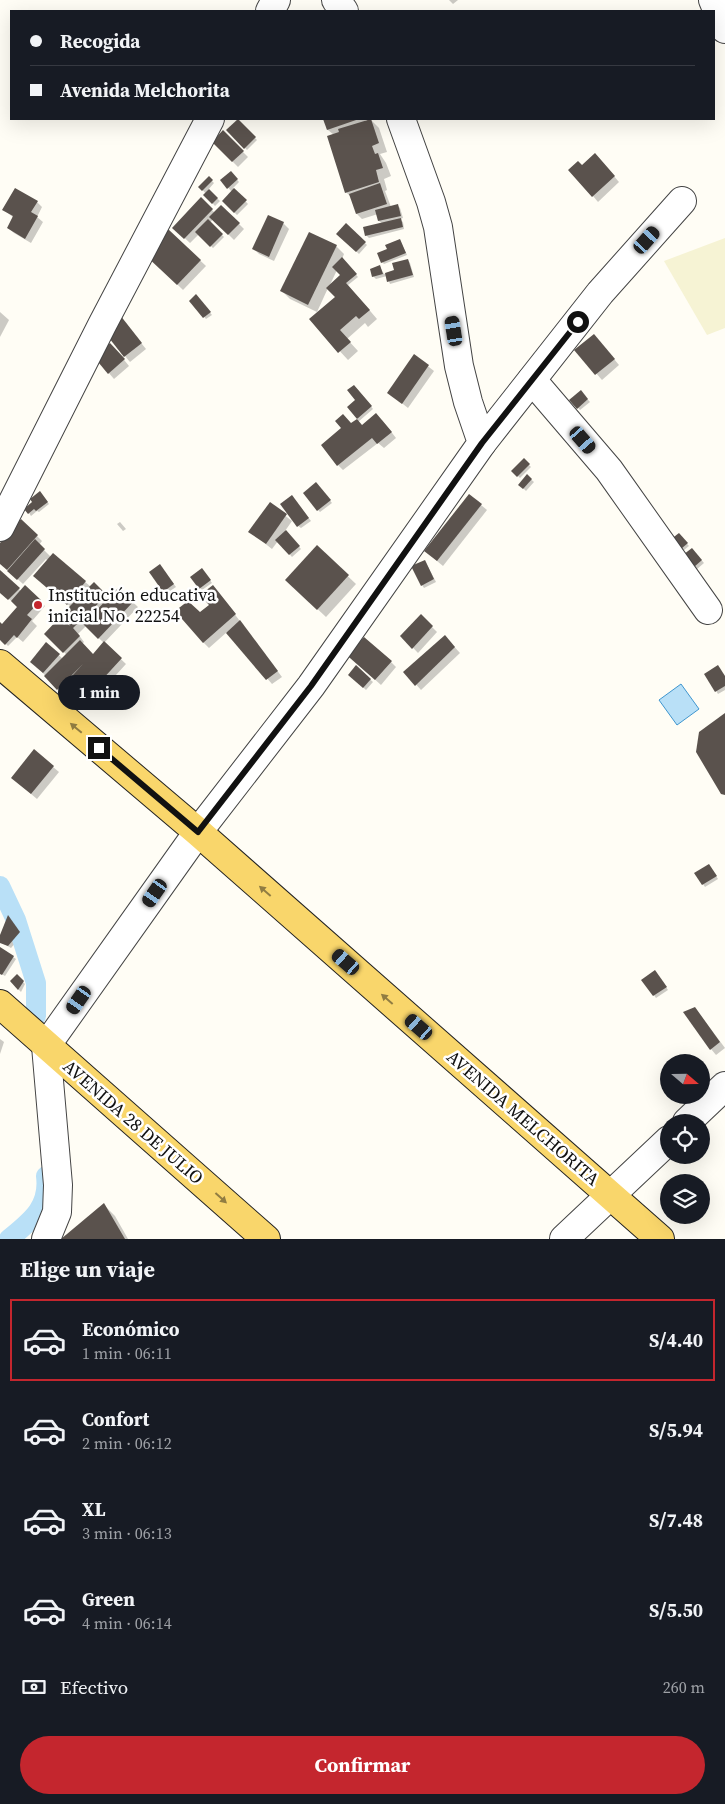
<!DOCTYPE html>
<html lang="es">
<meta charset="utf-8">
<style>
body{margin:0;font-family:"Source Serif 4",serif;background:#20242c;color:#f1f3f6;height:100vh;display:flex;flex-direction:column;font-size:19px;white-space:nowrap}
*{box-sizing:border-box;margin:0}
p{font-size:16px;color:#9ea1a6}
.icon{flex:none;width:28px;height:28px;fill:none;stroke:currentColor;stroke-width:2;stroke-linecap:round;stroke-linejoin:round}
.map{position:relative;height:1239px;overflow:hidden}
.side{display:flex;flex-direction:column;background:#171b24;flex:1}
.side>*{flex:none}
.top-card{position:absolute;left:10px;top:10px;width:705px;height:110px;border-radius:0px;box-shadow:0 5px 20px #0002;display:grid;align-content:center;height:110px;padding:0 20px;background:#171b24}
.needle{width:32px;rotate:110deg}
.tools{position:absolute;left:660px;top:1054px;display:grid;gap:10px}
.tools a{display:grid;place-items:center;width:50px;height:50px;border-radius:50%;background:#171b24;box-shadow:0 5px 20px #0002;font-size:25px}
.end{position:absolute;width:22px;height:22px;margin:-11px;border:6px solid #111;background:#fff;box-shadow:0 0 0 2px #fff}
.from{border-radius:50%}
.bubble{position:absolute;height:35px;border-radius:18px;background:#171b24;box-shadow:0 5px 20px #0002;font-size:16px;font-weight:700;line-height:35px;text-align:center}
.car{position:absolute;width:15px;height:30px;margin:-15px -8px;border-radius:6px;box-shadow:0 0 4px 1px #0007;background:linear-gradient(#222 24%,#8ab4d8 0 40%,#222 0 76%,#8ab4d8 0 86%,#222 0)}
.top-card b{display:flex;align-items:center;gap:18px;height:48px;font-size:19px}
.top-card b+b{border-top:1px solid #363941}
.top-card i{width:12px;height:12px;background:#f1f3f6}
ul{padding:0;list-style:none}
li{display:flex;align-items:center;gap:15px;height:82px;margin:0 10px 8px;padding:0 10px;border:2px solid transparent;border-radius:0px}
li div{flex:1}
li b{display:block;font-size:19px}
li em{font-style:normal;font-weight:700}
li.current{border-color:#c4262e}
li>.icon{width:45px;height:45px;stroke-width:1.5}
h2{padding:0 20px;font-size:22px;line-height:60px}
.pay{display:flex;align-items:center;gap:12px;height:55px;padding:0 20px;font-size:19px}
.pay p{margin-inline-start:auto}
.primary-button{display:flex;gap:10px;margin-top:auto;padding:10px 20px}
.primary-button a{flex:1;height:58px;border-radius:30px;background:#c4262e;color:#fff;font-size:20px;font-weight:700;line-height:58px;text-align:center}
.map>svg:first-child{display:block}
</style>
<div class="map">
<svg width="725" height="1239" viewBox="0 0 725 1239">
<rect width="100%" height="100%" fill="#fffdf5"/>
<path fill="#f6f3d4" d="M725,238V328L707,335L664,261Z"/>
<path fill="#b9e0f7" stroke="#3f96cf" d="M681,684L699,709L677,725L659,700Z"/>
<g fill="#0003" fill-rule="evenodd">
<path d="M449,0H458L453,4Z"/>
<path d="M325,119H365L366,122L371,120L379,128L387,152L380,154L386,163L391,176L384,179L387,190L385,191L391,207L398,206L400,208L403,218L399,219L403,222L404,229L369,238L366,235L383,224L379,221L378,214L362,219L357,214L352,198L346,192L334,135L328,130Z"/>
<path d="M237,120L257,140L247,150L228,130Z"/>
<path d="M223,132L248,157L238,167L213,142Z"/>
<path d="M600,160L619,182L598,202L593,196L582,166Z"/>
<path d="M231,173L239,182L233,188L248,204L237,215L223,201L232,192L222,181Z"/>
<path d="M209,178L214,183L208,190L220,201L215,206L205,195L206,194L200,187Z"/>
<path d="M201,199L215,213L221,206L244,229L234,240L213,219L210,223L224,237L213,248L199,234L190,243L174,228Z"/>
<path d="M37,202L42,207L37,217L43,222L31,243L14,233L8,228L14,218L4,210Z"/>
<path d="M269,216L283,223L289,229L274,261L259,254L254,249Z"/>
<path d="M346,225L367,245L359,254L338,234Z"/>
<path d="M168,230L206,266L183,290L146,254Z"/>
<path d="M400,240L407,255L384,264L382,262Z"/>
<path d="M336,246L344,254L342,259L358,277L348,285L377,319L368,327L365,323L347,339L358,351L348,360L311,320L336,297L328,288L317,312L290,299L282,291ZM337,270L342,276L329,287Z"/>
<path d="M408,260L410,263L414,277L390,284L387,276L376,279L373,276L380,267L384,274L396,271Z"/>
<path d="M196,296L212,315L206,319L190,301Z"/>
<path d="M0,312L9,320L0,337Z"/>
<path d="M120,317L146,349L130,362L125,356Z"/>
<path d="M599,341L619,365L602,380L576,350Z"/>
<path d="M116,350L129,366L114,379L96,358Z"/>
<path d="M415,356L434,371L408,408L389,393Z"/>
<path d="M357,389L373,409L358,422L362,426L382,420L396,438L384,448L378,443L343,470L338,465L351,424L358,419Z"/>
<path d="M581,392L590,402L580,410L571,400Z"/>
<path d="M524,460L531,467L520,478L513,471Z"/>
<path d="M527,476L534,482L526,491L520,485Z"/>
<path d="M318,486L332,503L320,512L318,510Z"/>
<path d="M42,495L49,504L39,512L37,511L31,516L29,513Z"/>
<path d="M469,495L487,510L443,566L431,556Z"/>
<path d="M294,499L311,521L301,528L298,526Z"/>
<path d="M270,504L292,521L285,531L301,549L292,557L278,541L272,549L250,532Z"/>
<path d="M120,522L126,529L123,531L117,524Z"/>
<path d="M37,536L42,541L39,545L51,557L53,554L91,587L94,584L109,599L119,589L138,607L104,643L126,664L84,710L65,692L63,694L37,667L47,644L63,659L67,655L45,634L71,626V607L40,581L48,561L46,559L23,584L0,563V545ZM86,626L104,643L93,655L82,644L84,642L78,634Z"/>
<path d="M681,537L689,546L678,555Z"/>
<path d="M317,547L356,584L326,617L295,588Z"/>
<path d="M692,549L704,563L689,576Z"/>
<path d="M425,561L436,582L424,588L422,585Z"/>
<path d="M162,568L176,587L167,593L151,573Z"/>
<path d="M0,571L21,591L25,587L45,606L32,621L37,626L23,642L17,637L8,646L0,638V623L2,625L18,607L0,591Z"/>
<path d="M204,572L212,583L202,590L200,588Z"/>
<path d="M218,592L282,677L272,684L227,632L209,648L203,642L200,614L211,605Z"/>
<path d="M421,616L437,632L418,653L402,636Z"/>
<path d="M450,642L460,653L421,690L405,672Z"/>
<path d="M357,647L391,662L396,667L381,685L349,656Z"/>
<path d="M356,667L373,682L366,690L350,675Z"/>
<path d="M706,674L725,676V690L718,694Z"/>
<path d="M34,751L59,772L37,799L18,783Z"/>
<path d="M709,865L718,879L705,887L696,874Z"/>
<path d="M11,919L22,935L11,948L0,942V938Z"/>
<path d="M0,948L16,959L5,976L0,973Z"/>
<path d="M657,974L668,990L656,998L643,980Z"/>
<path d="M17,976L25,984L21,992L11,982Z"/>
<path d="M695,1008L725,1048L716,1055L711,1049Z"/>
<path d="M0,1039L4,1042L0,1054Z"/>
<path d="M104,1205L115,1216L128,1239H63Z"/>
</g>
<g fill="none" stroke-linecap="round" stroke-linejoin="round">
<g stroke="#b9e0f7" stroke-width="20">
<path d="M0,886L16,920L36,983V1016"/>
<path d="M9,1239C31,1221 50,1207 46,1176"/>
</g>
</g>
<g fill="#5a524d">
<path d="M238,119L256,137L244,149L226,130Z"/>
<path d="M323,119H359L327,130Z"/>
<path d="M371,119L379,143L372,146L375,154L378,153L383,168L376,170L379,182L345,193L327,136L339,132L338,129Z"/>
<path d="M223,130L244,151L232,162L212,142Z"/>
<path d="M595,153L615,176L592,197L568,170L578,161L582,165Z"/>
<path d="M231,171L238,179L227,189L220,180Z"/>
<path d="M209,176L213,180L202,191L198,187Z"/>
<path d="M380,183L387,204L356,214L349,194Z"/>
<path d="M15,188L38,201L31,212L38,216L25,239L7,228L13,216L2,210Z"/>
<path d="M234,188L247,200L234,213L222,201Z"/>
<path d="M209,189L218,198L212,204L203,195Z"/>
<path d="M201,197L213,209L184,239L172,228Z"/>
<path d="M398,204L401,216L378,221L375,210Z"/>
<path d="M221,205L240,223L228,235L209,217Z"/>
<path d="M268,215L284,222L269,257L252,249Z"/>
<path d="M401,218L403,227L365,236L363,227Z"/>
<path d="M208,219L223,234L210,247L195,232Z"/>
<path d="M346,223L366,242L356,252L336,234Z"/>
<path d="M168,229L201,260L177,285L144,254Z"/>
<path d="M309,232L337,245L308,305L280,291Z"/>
<path d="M400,239L406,253L381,263L377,253L387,249L385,245Z"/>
<path d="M342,257L357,274L346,283L370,310L359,319L356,316L340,330L351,342L338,353L309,319L335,297L326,288L340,275L332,267Z"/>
<path d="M408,259L413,275L387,282L385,273L394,270L392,263Z"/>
<path d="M380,265L383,274L372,277L370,269Z"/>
<path d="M196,294L211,312L203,318L189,301Z"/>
<path d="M120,315L142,343L124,357L102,329Z"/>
<path d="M594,334L615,359L595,375L574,350Z"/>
<path d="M110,343L125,359L108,374L94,357Z"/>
<path d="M414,354L429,365L402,404L387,393Z"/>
<path d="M354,385L372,406L357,419L347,407L355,400L347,390Z"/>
<path d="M581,390L588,399L577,409L569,400Z"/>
<path d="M376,413L392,432L377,444L372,438L337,466L321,445L341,428L335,421L343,414L351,423L357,419L362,425Z"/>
<path d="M524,458L530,464L517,477L511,471Z"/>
<path d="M527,474L532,479L523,489L518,485Z"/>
<path d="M316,482L331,500L317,511L303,493Z"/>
<path d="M40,491L48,502L36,511L34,509L28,514L24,509L32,502L30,499Z"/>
<path d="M469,494L482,504L437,561L424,551Z"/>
<path d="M292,495L309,518L297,527L280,504Z"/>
<path d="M270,502L287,514L266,544L248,532Z"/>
<path d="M21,519L38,535L7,570L0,564V543Z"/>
<path d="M286,530L300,546L289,555L275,540Z"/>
<path d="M679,533L688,543L675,554L666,543Z"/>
<path d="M35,539L45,549L17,580L7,571Z"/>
<path d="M317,545L349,575L317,610L285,580Z"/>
<path d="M692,548L702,560L686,574L675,561Z"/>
<path d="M53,553L86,581L67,605L33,576Z"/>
<path d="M425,560L434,579L421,586L411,566Z"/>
<path d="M160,564L174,584L163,592L149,572Z"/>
<path d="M202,568L211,580L199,589L190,577Z"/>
<path d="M0,570L20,588L8,600L0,593Z"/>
<path d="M94,582L107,595L73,628L80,636L63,653L44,634L60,617L70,626L61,615Z"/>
<path d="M25,585L41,600L27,615L32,619L17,638L14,635L5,645L0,640V622L2,624L17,607L11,601Z"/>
<path d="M213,585L236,614L203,643L175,611L188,601L200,612L209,605L200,595Z"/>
<path d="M119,587L134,601L98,639L83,624Z"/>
<path d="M421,614L433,626L412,649L400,636Z"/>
<path d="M240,620L278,671L266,680L226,633Z"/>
<path d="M445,635L455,647L415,686L403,672Z"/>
<path d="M364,637L392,661L375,680L342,651L351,640L357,645Z"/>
<path d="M80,640L93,654L104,641L122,658L78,706L60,689L83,664L57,690L44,676Z"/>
<path d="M46,642L60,654L43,673L30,662Z"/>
<path d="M356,665L371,679L363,688L348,675Z"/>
<path d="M718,665L725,676V686L715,692L704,674Z"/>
<path d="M725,713V795L721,794L696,752L699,732Z"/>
<path d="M34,749L54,766L31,794L11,778Z"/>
<path d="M709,864L717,876L702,885L694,873Z"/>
<path d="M8,915L20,932L8,946L0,943V935Z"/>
<path d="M0,947L14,956L2,975L0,974Z"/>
<path d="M655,970L667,987L653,996L641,980Z"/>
<path d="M17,974L24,981L18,990L10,981Z"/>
<path d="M695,1007L720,1042L710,1050L683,1012Z"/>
<path d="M104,1203L125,1239H61Z"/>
</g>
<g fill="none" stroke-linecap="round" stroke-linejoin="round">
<defs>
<g id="minor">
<path d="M336,0L344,11"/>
<path d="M713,0L725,29"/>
<path d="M270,11L276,0"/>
<path d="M532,380L609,470L708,610"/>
<path d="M482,443L600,293L682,201"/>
<path d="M0,527L102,325L210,119"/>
<path d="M687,1122L725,1086"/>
<path d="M46,1239L57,1212L58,1185L46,1046L198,832L311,686L482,443L468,402L459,366L438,227L431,202L401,119"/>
<path d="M564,1239L669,1140"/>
</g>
<g id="major">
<path d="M0,664L198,832L660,1239"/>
<path d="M0,1004L266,1239"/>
</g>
</defs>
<use href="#minor" stroke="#444" stroke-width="30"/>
<use href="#major" stroke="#222" stroke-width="30"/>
<use href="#minor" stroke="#fff" stroke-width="28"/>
<use href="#major" stroke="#f9d66b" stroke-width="28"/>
</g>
<defs><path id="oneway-solid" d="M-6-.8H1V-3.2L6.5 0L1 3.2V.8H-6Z" transform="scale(1.25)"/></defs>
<g fill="#917d42">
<use href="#oneway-solid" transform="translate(76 728) rotate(-140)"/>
<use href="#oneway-solid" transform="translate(265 891) rotate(-139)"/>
<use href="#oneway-solid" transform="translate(387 999) rotate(-139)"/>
<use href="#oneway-solid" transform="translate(221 1198) rotate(42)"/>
</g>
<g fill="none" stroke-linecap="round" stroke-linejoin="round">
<path stroke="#111" stroke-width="6" d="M99,748L198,832L311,686L482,443L578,322"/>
</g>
<circle fill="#c4262e" stroke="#fff" stroke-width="2" cx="38" cy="605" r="5"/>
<g text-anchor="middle" stroke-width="5" stroke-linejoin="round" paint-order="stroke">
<g font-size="18" fill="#111" stroke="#fff" text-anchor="start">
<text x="48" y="601">Institución educativa<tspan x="48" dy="21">inicial No. 22254</tspan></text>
</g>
<g font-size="18" fill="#111" stroke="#fff">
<text transform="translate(523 1118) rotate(41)" y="6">AVENIDA MELCHORITA</text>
<text transform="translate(133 1122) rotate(41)" y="6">AVENIDA 28 DE JULIO</text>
</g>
</g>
</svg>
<div class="tools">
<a><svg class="needle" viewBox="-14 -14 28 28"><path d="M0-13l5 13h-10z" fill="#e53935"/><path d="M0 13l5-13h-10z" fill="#9ea1a6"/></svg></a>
<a><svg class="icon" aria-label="locate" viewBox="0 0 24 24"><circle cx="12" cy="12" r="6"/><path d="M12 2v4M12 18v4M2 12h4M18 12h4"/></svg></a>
<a><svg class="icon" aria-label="layers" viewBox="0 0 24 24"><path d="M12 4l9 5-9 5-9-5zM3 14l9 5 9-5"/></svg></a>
</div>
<i class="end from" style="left:578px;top:322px"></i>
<i class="end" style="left:99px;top:748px"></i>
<div class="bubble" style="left:58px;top:675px;width:82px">1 min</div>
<i class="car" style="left:647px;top:240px;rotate:42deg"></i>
<i class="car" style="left:454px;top:331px;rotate:351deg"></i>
<i class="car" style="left:583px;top:440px;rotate:139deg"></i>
<i class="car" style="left:155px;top:893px;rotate:215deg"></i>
<i class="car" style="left:346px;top:962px;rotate:311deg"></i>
<i class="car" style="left:79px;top:1000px;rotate:215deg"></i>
<i class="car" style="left:419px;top:1027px;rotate:311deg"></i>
<div class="top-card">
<b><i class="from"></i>Recogida</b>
<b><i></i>Avenida Melchorita</b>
</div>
</div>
<section class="side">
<h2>Elige un viaje</h2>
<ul>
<li class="current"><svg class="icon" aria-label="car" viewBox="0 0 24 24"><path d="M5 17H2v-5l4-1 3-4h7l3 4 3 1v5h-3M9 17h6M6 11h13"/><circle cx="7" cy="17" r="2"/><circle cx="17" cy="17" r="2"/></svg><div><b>Económico</b><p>1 min · 06:11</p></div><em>S/4.40</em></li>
<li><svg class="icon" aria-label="car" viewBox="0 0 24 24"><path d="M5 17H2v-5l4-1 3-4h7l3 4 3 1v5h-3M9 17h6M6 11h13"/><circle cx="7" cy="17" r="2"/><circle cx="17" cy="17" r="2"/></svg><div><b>Confort</b><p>2 min · 06:12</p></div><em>S/5.94</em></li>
<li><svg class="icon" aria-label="car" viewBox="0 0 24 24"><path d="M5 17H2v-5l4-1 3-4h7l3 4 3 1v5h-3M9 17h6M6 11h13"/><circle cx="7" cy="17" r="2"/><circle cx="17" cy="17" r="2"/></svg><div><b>XL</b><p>3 min · 06:13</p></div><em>S/7.48</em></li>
<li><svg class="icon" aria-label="car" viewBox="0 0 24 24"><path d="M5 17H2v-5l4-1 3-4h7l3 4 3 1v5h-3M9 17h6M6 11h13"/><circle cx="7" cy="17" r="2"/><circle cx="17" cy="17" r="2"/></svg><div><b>Green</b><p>4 min · 06:14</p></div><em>S/5.50</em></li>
</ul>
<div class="pay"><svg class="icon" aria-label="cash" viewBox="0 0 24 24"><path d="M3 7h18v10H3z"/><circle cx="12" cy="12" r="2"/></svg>Efectivo<p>260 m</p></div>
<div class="primary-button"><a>Confirmar</a></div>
</section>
